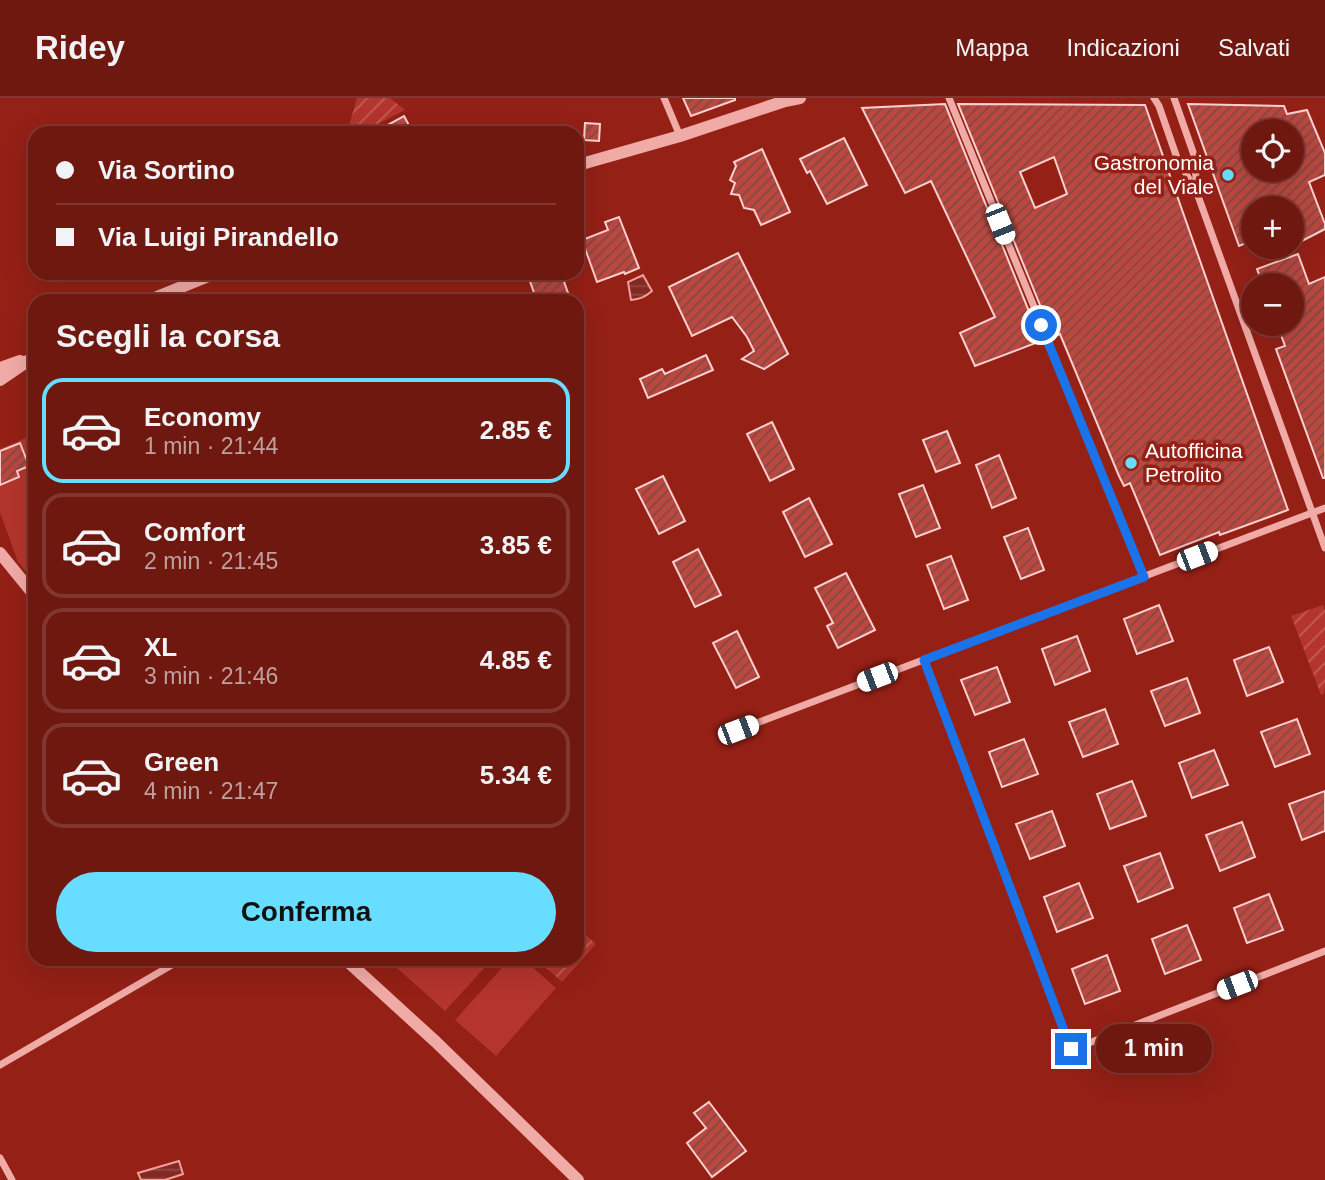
<!DOCTYPE html>
<html lang="it">
<meta charset="utf-8">
<style>
body{margin:0;font-family:Arial,sans-serif;background:#77251e;color:#f1f3f6;height:100vh;display:flex;flex-direction:column;font-size:26px;white-space:nowrap}
*{box-sizing:border-box;margin:0}
p{font-size:23px;color:#c0a09f}
.icon{flex:none;width:38px;height:38px;fill:none;stroke:currentColor;stroke-width:2;stroke-linecap:round;stroke-linejoin:round}
.map{position:relative;flex:1;overflow:hidden}
.side{position:absolute;left:28px;top:196px;width:556px;height:672px;display:flex;flex-direction:column;background:#6f1810;border-radius:21px;box-shadow:0 7px 28px #0002,0 0 0 2px #813730}
.side>*{flex:none}
.hud{position:absolute;left:28px;top:28px;width:556px;height:154px;border-radius:21px;box-shadow:0 7px 28px #0002,0 0 0 2px #813730;display:grid;align-content:center;height:154px;padding:0 28px;background:#6f1810}
.controls{position:absolute;left:1241px;top:21px;display:grid;gap:14px}
.controls a{display:grid;place-items:center;width:63px;height:63px;border-radius:50%;background:#6f1810;box-shadow:0 7px 28px #0002,0 0 0 2px #813730;font-size:35px}
.end{position:absolute;width:32px;height:32px;margin:-16px;border:9px solid #1a73e8;background:#fff;box-shadow:0 0 0 4px #fff}
.from{border-radius:50%}
.bubble{position:absolute;height:49px;border-radius:24px;background:#6f1810;box-shadow:0 7px 28px #0002,0 0 0 2px #813730;font-size:23px;font-weight:700;line-height:49px;text-align:center}
.car{position:absolute;width:21px;height:42px;margin:-21px -10px;border-radius:9px;box-shadow:0 0 5px 2px #0007;background:linear-gradient(#fff 24%,#345 0 40%,#fff 0 76%,#345 0 86%,#fff 0)}
.hud b{display:flex;align-items:center;gap:24px;height:66px;font-size:26px}
.hud b+b{border-top:2px solid #813730}
.hud i{width:18px;height:18px;background:#f1f3f6}
ul{padding:0;list-style:none}
li{display:flex;align-items:center;gap:21px;height:105px;margin:0 14px 10px;padding:0 14px;border:4px solid #813730;border-radius:21px}
li div{flex:1}
li b{display:block;font-size:26px}
li em{font-style:normal;font-weight:700}
li.current{border-color:#67ddff}
li>.icon{width:63px;height:63px;stroke-width:1.5}
h2{padding:0 28px;font-size:32px;line-height:84px}
.cta{display:flex;gap:14px;margin-top:auto;padding:14px 28px}
.cta a{flex:1;height:80px;border-radius:42px;background:#67ddff;color:#111;font-size:28px;font-weight:700;line-height:80px;text-align:center}
header{display:flex;align-items:center;gap:42px;box-sizing:border-box;height:98px;padding:0 35px;background:#6f1810;border-bottom:2px solid #813730}
header strong{font-size:33px}
nav{display:flex;gap:38px;margin-inline-start:auto;font-size:24px}
.map>svg:first-child{display:block}
</style>
<header>
<strong>Ridey</strong>
<nav><a>Mappa</a><a>Indicazioni</a><a>Salvati</a></nav>
</header>
<div class="map">
<svg width="1325" height="1082" viewBox="0 0 1325 1082">
<defs>
<pattern id="garden-furrows" width="10" height="10" patternUnits="userSpaceOnUse" patternTransform="scale(1.75)"><rect width="10" height="10" fill="#b4352d"/><path d="M-1 1l2-2M0 10L10 0M9 11l2-2" fill="none" stroke="#c35d57"/></pattern>
<pattern id="water-rules" width="6" height="5" patternUnits="userSpaceOnUse" patternTransform="scale(1.75)"><rect width="6" height="5" fill="#812922"/><path d="M0 2.5h6" fill="none" stroke="#944943"/></pattern>
<pattern id="building-hatch" width="6" height="6" patternUnits="userSpaceOnUse" patternTransform="scale(1.75)"><rect width="6" height="6" fill="#bc473f"/><path d="M-1 1l2-2M0 6l6-6M5 7l2-2" fill="none" stroke="#7e4a46"/></pattern>
</defs>
<rect width="100%" height="100%" fill="#942016"/>
<g fill="url(#garden-furrows)">
<path d="M357,0H390L405,12L360,35H347Z"/>
<path d="M1323,507L1325,513V587L1324,596L1321,597L1291,518Z"/>
<path d="M578,830L596,846L562,884L536,861H578Z"/>
</g>
<g fill="#b4352d">
<path d="M35,336V484L18,464L0,414V351Z"/>
<path d="M387,861H481L487,867L445,913Z"/>
<path d="M510,861H523L556,890L496,958L455,922Z"/>
</g>
<g fill="url(#water-rules)" stroke="#f49d99" stroke-width="2">
<path d="M643,177L652,193C645,199 640,201 631,202L628,184Z"/>
<path d="M179,1063L183,1076L165,1082H141L138,1075Z"/>
</g>
<g fill="url(#building-hatch)" stroke="#fcd0ce" stroke-width="2" fill-rule="evenodd">
<path d="M683,0H735V2L691,18Z"/>
<path d="M945,6L1041,243L975,268L960,235L995,219L931,83L905,95L862,10Z"/>
<path d="M958,6L1145,7L1288,412L1220,437L1219,434L1160,457L1130,385L1124,388L1119,378L1060,236L1053,239ZM1054,59L1067,96L1035,110L1020,74Z"/>
<path d="M1188,6L1284,8L1287,16L1307,12L1325,55V77L1309,84L1325,126V131L1298,145L1292,130V110H1253V142L1239,148ZM1253,33H1292V72H1253Z"/>
<path d="M404,18L413,35H373Z"/>
<path d="M585,25L600,26L599,43L584,42Z"/>
<path d="M844,40L867,87L827,106L810,73L807,75L800,61Z"/>
<path d="M762,51L790,114L761,127L754,112L744,110L739,97L731,96L735,85L730,82L736,68L734,64Z"/>
<path d="M619,119L639,170L625,176L624,174L597,184L582,142L608,132L605,124Z"/>
<path d="M738,155L788,256L764,271L742,261L754,253L747,239L732,219L692,238L669,189Z"/>
<path d="M1298,156L1309,186L1325,179V380H1323L1276,251L1285,248L1277,226H1292V187H1263L1257,171Z"/>
<path d="M527,175H561L569,198L555,203H537Z"/>
<path d="M706,257L713,272L648,300L640,281L662,271L665,276Z"/>
<path d="M772,324L794,371L770,383L747,336Z"/>
<path d="M947,333L960,365L936,374L923,342Z"/>
<path d="M20,345L29,368L17,373L19,379L0,387V353Z"/>
<path d="M999,357L1016,400L992,410L976,367Z"/>
<path d="M663,378L685,423L659,436L636,391Z"/>
<path d="M923,387L940,430L916,439L899,396Z"/>
<path d="M809,400L832,446L805,459L783,414Z"/>
<path d="M1028,430L1044,472L1021,481L1004,439Z"/>
<path d="M698,451L721,497L695,509L673,464Z"/>
<path d="M951,458L968,502L944,511L927,467Z"/>
<path d="M846,475L875,532L838,550L827,528L833,525L815,490Z"/>
<path d="M1159,507L1173,543L1137,556L1124,521Z"/>
<path d="M737,533L759,579L736,590L713,545Z"/>
<path d="M1077,538L1090,573L1055,587L1042,551Z"/>
<path d="M1269,549L1283,584L1247,598L1234,562Z"/>
<path d="M997,569L1010,604L975,617L961,582Z"/>
<path d="M1187,580L1200,615L1165,628L1151,593Z"/>
<path d="M1105,611L1118,646L1083,659L1069,624Z"/>
<path d="M1297,621L1310,656L1275,669L1261,634Z"/>
<path d="M1024,641L1038,676L1002,689L989,654Z"/>
<path d="M1214,652L1228,687L1192,700L1179,665Z"/>
<path d="M1132,683L1146,718L1110,731L1097,696Z"/>
<path d="M1325,693V733L1302,742L1289,706Z"/>
<path d="M1052,713L1065,748L1030,761L1016,726Z"/>
<path d="M1242,724L1255,759L1220,773L1206,737Z"/>
<path d="M1160,755L1173,790L1138,804L1124,768Z"/>
<path d="M1079,785L1093,820L1057,834L1044,799Z"/>
<path d="M1269,796L1283,832L1247,845L1234,810Z"/>
<path d="M1187,827L1201,862L1165,876L1152,841Z"/>
<path d="M1107,857L1120,893L1085,906L1072,871Z"/>
<path d="M709,1004L746,1053L712,1079L687,1045L706,1030L694,1015Z"/>
</g>
<g fill="none" stroke-linecap="round" stroke-linejoin="round">
<g stroke="#f1aba7" stroke-width="7">
<path d="M664,0L680,38"/>
<path d="M949,0L1144,479"/>
<path d="M1154,0L1159,8L1177,60L1197,95L1325,450"/>
<path d="M1174,0L1194,57L1197,91"/>
<path d="M924,562L1071,952L1325,853"/>
<path d="M738,632L1325,410"/>
<path d="M0,967L182,861"/>
<path d="M0,1060L12,1082"/>
</g>
<g stroke="#f1aba7" stroke-width="12">
<path d="M578,67L680,38L785,3L800,0"/>
<path d="M147,203L216,175"/>
<path d="M0,270L20,263"/>
<path d="M0,282L35,258"/>
<path d="M0,455L35,498"/>
<path d="M345,861L436,944L578,1082"/>
</g>
</g>
<g fill="none" stroke-linecap="round" stroke-linejoin="round">
<path stroke="#1a73e8" stroke-width="9" d="M1041,227L1144,479L924,562L1071,951"/>
</g>
<g fill="#67ddff" stroke="#942016" stroke-width="2.5">
<circle cx="1228" cy="77" r="7"/>
<circle cx="1131" cy="365" r="7"/>
</g>
<g text-anchor="middle" stroke-width="7" stroke-linejoin="round" paint-order="stroke">
<g font-size="21" fill="#fff" stroke="#942016" text-anchor="end">
<text x="1214" y="72">Gastronomia<tspan x="1214" dy="24">del Viale</tspan></text>
<text x="1145" y="360" text-anchor="start">Autofficina<tspan x="1145" dy="24">Petrolito</tspan></text>
</g>
</g>
</svg>
<div class="controls">
<a><svg class="icon" aria-label="locate" viewBox="0 0 24 24"><circle cx="12" cy="12" r="6"/><path d="M12 2v4M12 18v4M2 12h4M18 12h4"/></svg></a>
<a>+</a>
<a>−</a>
</div>
<i class="end from" style="left:1041px;top:227px"></i>
<i class="end" style="left:1071px;top:951px"></i>
<div class="bubble" style="left:1096px;top:926px;width:116px">1 min</div>
<i class="car" style="left:1000px;top:126px;rotate:158deg"></i>
<i class="car" style="left:1197px;top:458px;rotate:69deg"></i>
<i class="car" style="left:877px;top:579px;rotate:249deg"></i>
<i class="car" style="left:738px;top:632px;rotate:69deg"></i>
<i class="car" style="left:1237px;top:887px;rotate:249deg"></i>
<div class="hud">
<b><i class="from"></i>Via Sortino</b>
<b><i></i>Via Luigi Pirandello</b>
</div>
<section class="side">
<h2>Scegli la corsa</h2>
<ul>
<li class="current"><svg class="icon" aria-label="car" viewBox="0 0 24 24"><path d="M5 17H2v-5l4-1 3-4h7l3 4 3 1v5h-3M9 17h6M6 11h13"/><circle cx="7" cy="17" r="2"/><circle cx="17" cy="17" r="2"/></svg><div><b>Economy</b><p>1 min · 21:44</p></div><em>2.85 €</em></li>
<li><svg class="icon" aria-label="car" viewBox="0 0 24 24"><path d="M5 17H2v-5l4-1 3-4h7l3 4 3 1v5h-3M9 17h6M6 11h13"/><circle cx="7" cy="17" r="2"/><circle cx="17" cy="17" r="2"/></svg><div><b>Comfort</b><p>2 min · 21:45</p></div><em>3.85 €</em></li>
<li><svg class="icon" aria-label="car" viewBox="0 0 24 24"><path d="M5 17H2v-5l4-1 3-4h7l3 4 3 1v5h-3M9 17h6M6 11h13"/><circle cx="7" cy="17" r="2"/><circle cx="17" cy="17" r="2"/></svg><div><b>XL</b><p>3 min · 21:46</p></div><em>4.85 €</em></li>
<li><svg class="icon" aria-label="car" viewBox="0 0 24 24"><path d="M5 17H2v-5l4-1 3-4h7l3 4 3 1v5h-3M9 17h6M6 11h13"/><circle cx="7" cy="17" r="2"/><circle cx="17" cy="17" r="2"/></svg><div><b>Green</b><p>4 min · 21:47</p></div><em>5.34 €</em></li>
</ul>
<div class="cta"><a>Conferma</a></div>
</section>
</div>
